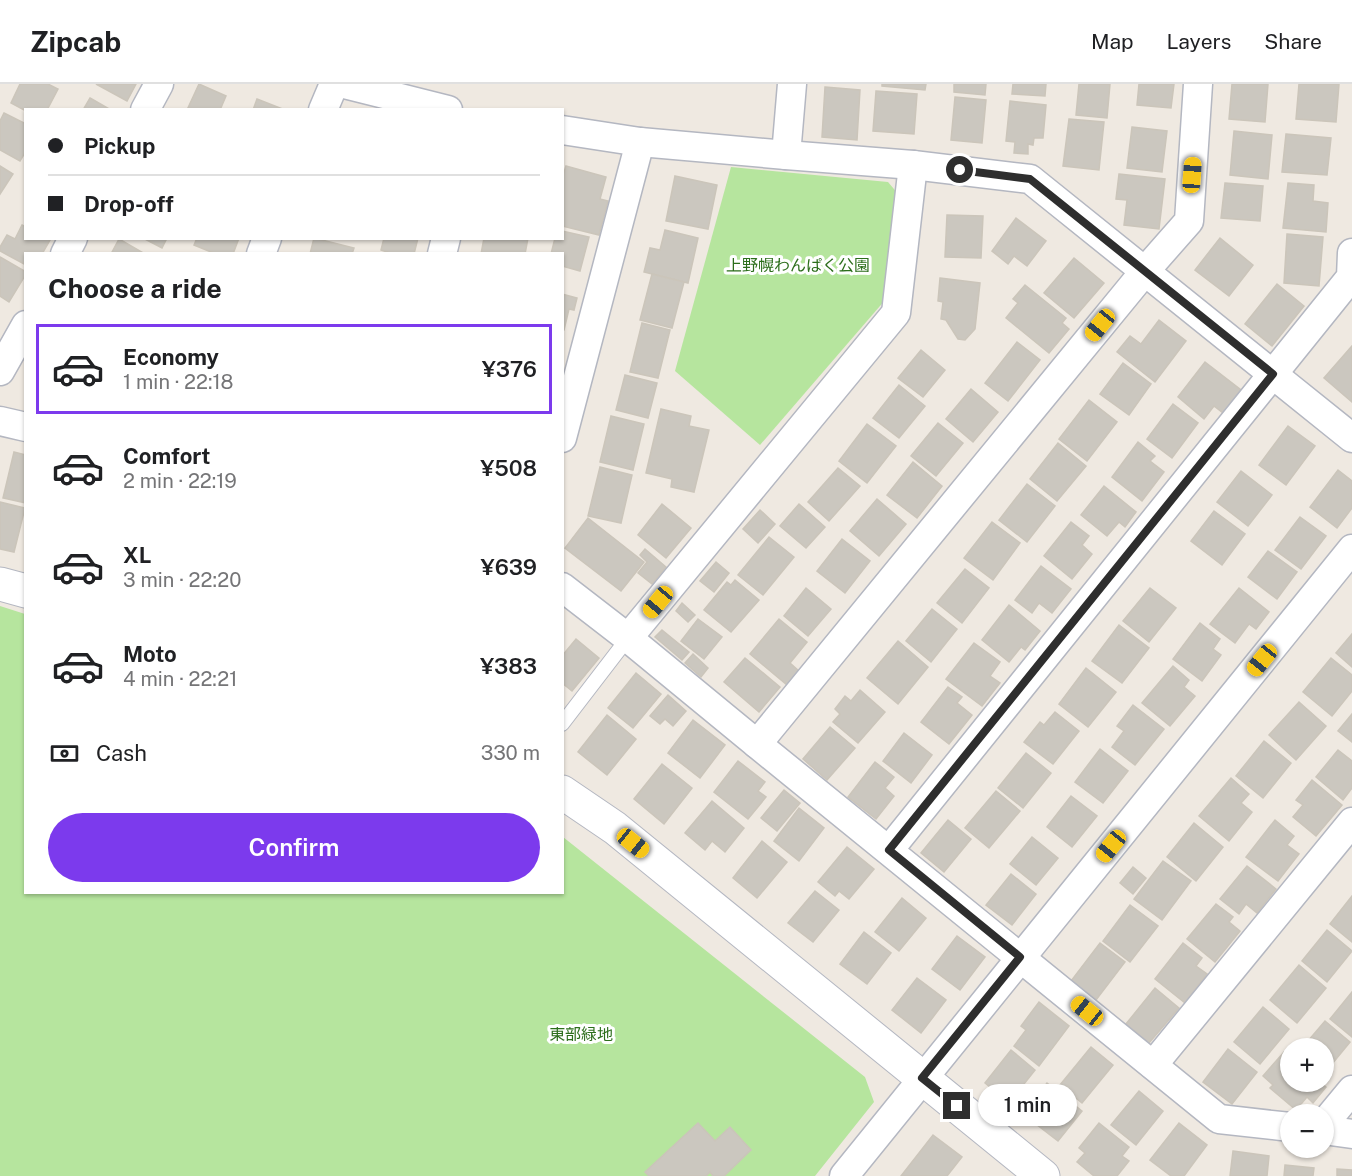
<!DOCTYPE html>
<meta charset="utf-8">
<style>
body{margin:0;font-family:"Public Sans","Noto Sans JP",sans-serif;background:#f2f2f2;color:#202124;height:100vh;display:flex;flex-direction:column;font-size:22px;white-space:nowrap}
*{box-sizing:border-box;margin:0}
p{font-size:20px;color:#757577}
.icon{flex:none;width:33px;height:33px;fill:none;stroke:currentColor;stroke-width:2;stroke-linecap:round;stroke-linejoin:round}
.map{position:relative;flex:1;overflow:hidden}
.panel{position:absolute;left:24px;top:168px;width:540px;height:642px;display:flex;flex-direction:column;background:#fff;border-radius:0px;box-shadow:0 2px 4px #0004}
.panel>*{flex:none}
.guide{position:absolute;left:24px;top:24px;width:540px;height:132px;border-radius:0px;box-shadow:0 2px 4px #0004;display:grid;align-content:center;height:132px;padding:0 24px;background:#fff}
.tools{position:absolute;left:1280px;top:954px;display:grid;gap:12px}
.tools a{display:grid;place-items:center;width:54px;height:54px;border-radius:50%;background:#fff;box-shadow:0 2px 4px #0004;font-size:30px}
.end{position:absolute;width:27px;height:27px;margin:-14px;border:8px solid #2e2e2e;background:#fff;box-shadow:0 0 0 3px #fff}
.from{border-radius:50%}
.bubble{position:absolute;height:42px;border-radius:21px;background:#fff;box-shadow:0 2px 4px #0004;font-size:20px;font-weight:600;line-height:42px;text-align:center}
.car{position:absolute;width:18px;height:36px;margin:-18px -9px;border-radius:8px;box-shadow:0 0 4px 2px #0007;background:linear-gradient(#f5c518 24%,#345 0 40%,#f5c518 0 76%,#345 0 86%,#f5c518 0)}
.guide b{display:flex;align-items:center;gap:21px;height:57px;font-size:22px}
.guide b+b{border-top:2px solid #e0e0e0}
.guide i{width:15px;height:15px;background:#202124}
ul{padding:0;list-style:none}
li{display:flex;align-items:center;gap:18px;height:90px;margin:0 12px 9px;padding:0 12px;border:3px solid transparent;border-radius:0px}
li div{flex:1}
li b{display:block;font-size:22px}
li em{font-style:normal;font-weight:600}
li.selected{border-color:#7c3aed}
li>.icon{width:54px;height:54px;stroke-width:1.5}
h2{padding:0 24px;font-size:27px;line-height:72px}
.pay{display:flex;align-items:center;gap:15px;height:66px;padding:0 24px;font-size:22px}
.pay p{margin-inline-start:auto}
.action{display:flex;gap:12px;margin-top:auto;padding:12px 24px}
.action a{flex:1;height:69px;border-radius:36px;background:#7c3aed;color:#fff;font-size:24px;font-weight:600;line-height:69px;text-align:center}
header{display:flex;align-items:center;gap:36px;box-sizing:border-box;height:84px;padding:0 30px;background:#fff;border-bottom:2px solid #e0e0e0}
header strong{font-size:28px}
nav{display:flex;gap:33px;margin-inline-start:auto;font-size:21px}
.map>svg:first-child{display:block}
</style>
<header>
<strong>Zipcab</strong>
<nav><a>Map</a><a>Layers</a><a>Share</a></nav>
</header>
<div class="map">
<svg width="1352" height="1092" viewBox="0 0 1352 1092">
<rect width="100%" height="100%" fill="#efe9e1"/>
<g fill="#b6e59e">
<path d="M731,83L888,98L899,111L886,215L760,361L675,287Z"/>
<path d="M0,522L25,530L26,808H562L563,753L865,993L874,1018L815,1092H0Z"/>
</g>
<g fill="#cbc7bf" stroke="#cbc5ba" stroke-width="1.5">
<path d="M20,0H48L58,5L47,26H26V27L11,19Z"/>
<path d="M96,0H136L127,17Z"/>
<path d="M199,0L226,12L220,26H187Z"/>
<path d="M882,0H926L925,6L882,2Z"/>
<path d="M954,0H986L985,11L954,8Z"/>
<path d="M1013,0H1046L1045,12L1012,10Z"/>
<path d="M1079,0H1110L1107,34L1076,31Z"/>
<path d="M1139,0H1174L1171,24L1137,21Z"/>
<path d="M1232,0H1268L1265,38L1229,35Z"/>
<path d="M1299,0H1339L1336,38L1296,35Z"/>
<path d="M825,3L860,6L857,56L822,53Z"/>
<path d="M876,7L917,10L914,50L873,47Z"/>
<path d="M955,13L986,16L982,59L951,56Z"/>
<path d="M90,14L111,26H83Z"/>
<path d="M257,15L285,26H253Z"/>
<path d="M1010,17L1046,21L1043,54H1034L1033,61L1028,60V70L1014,69L1015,58L1006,57Z"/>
<path d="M4,29L26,40V67L20,77L0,66V37Z"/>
<path d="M1069,35L1104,38L1099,86L1063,82Z"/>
<path d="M1132,43L1167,47L1162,88L1127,84Z"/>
<path d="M1234,47L1272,51L1268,95L1230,91Z"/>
<path d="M1286,50L1331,54L1327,91L1282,88Z"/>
<path d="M0,82L13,90L0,110Z"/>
<path d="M566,82L606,93L600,115L608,117L599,151L562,142V95Z"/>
<path d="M1119,90L1165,95L1159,145L1124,141L1127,116L1116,115Z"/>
<path d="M675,92L717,101L708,145L666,137Z"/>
<path d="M1225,99L1263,102L1260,137L1221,134Z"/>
<path d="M1288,99L1314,101L1313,117L1328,119L1326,148L1283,144Z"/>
<path d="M947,131L983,132L981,174L945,173Z"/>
<path d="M1016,134L1046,157L1027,182L1014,172L1008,180L992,167Z"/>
<path d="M22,141L26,143V154H46L50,156L42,170H26V181L0,167V163L7,151L15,155Z"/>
<path d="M665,146L698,154L688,199L644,188L650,164L660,166Z"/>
<path d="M562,147L589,153L580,187L562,182V170H551L555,154H562Z"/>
<path d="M1287,150L1323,153L1319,202L1284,199Z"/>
<path d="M143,154H167L162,164Z"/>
<path d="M197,154H239L233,170H216L194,161Z"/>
<path d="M314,154L354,164L352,170H310Z"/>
<path d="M384,154H418L414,170H393L381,166Z"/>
<path d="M484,154H528L525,170H481Z"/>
<path d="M1220,154L1253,181L1229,212L1195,186Z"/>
<path d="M119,155L145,170H111Z"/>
<path d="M0,173L26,188V190L9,218L0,212Z"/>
<path d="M1074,174L1104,199L1074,234L1044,209Z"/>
<path d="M652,190L684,198L672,244L640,236Z"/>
<path d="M940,194L980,199L975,245L965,256L958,255L946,236L941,235L943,218L938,217Z"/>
<path d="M1277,200L1304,222L1272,262L1245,240Z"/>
<path d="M1025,201L1066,234L1062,239L1069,245L1049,269L1006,234L1018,219L1013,215Z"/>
<path d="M562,210L577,214L574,226L569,225L564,246H562Z"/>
<path d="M1159,236L1186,257L1155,298L1117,268L1130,252L1141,260Z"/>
<path d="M642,239L670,246L658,294L630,288Z"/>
<path d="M1017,258L1040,276L1008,317L985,299Z"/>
<path d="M1352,262V318L1324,294Z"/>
<path d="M921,266L945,286L923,313L898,294Z"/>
<path d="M1205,278L1241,306L1223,329L1214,322L1204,335L1178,313Z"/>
<path d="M1123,279L1151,300L1129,331L1100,310Z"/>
<path d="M625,291L657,299L648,334L616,326Z"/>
<path d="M899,301L925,322L899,354L873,334Z"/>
<path d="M971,305L998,328L973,358L946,335Z"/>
<path d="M1089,316L1117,338L1087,377L1059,355Z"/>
<path d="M1173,320L1198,339L1172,374L1147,355Z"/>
<path d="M661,325L691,332L689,342L709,346L694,408L671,403L672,395L646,389Z"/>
<path d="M611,332L644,340L633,386L600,378Z"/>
<path d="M938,339L963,359L936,392L911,372Z"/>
<path d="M867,340L896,362L867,399L839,377Z"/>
<path d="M1288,342L1315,362L1286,401L1259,381Z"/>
<path d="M1138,358L1155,372L1150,377L1164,388L1142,417L1112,393Z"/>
<path d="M1058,359L1086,382L1057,417L1030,395Z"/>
<path d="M14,368L26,371V419L3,414Z"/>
<path d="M913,378L942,402L917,434L887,411Z"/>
<path d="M600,383L632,391L621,439L588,432Z"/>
<path d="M838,384L860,402L829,437L808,418Z"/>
<path d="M1338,386L1352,397V424L1337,444L1310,423Z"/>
<path d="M1241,387L1272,411L1248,442L1217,418Z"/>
<path d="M1027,400L1055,422L1027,458L999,436Z"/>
<path d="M1104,402L1136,428L1125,443L1119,438L1107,452L1081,431Z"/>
<path d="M877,415L906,440L879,472L850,447Z"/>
<path d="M0,418L25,424L14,468L0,465Z"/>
<path d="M662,420L691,444L666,474L638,451Z"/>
<path d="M799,420L825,443L806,464L780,442Z"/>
<path d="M760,426L775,440L758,459L743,445Z"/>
<path d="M1214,427L1245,450L1222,481L1191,457Z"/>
<path d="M1300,433L1326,452L1301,485L1275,466Z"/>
<path d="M588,434L644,478L621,507L565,464Z"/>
<path d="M992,438L1020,459L993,496L964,474Z"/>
<path d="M1071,438L1089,452L1082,461L1092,470L1072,495L1044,472Z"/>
<path d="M769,453L794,473L763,511L738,491Z"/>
<path d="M842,455L870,477L845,509L817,487Z"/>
<path d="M645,465L666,483L652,500L638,489L647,478L640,471Z"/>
<path d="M1268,467L1297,488L1277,515L1248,493Z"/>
<path d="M716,478L729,489L714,508L700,497Z"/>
<path d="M1041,482L1071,505L1052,529L1039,519L1032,529L1015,516Z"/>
<path d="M965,485L989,504L962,539L937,519Z"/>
<path d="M735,496L759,516L731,548L704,526L727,498L731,501Z"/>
<path d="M806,504L831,525L808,552L784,532Z"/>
<path d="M1150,504L1176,524L1149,558L1123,537Z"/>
<path d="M1239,504L1269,528L1256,545L1249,540L1235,559L1210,540Z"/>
<path d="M682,519L695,531L688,538L676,527Z"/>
<path d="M1009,521L1040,547L1025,566L1021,563L1009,578L982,556Z"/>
<path d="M932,525L957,545L931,578L906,557Z"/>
<path d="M698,535L722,553L704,575L681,557Z"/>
<path d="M779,535L807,558L790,579L799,587L787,601L750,570Z"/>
<path d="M1200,539L1220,555L1213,565L1221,571L1202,597L1173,575Z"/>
<path d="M1119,541L1149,564L1122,599L1092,577Z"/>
<path d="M662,546L689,568L682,576L655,553Z"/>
<path d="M1352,550V583L1336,569Z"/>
<path d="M576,555L599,574L572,607L562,599V572Z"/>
<path d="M898,557L928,583L898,620L867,594Z"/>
<path d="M974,559L1000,578L990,592L1000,599L982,622L946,595Z"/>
<path d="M693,570L708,584L701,593L685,579Z"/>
<path d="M745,574L780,603L759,628L724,598Z"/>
<path d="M1331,574L1352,591V607L1332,632L1303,608Z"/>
<path d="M1173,582L1189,596L1184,603L1195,612L1170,642L1142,619Z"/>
<path d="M1086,584L1116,608L1088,643L1059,620Z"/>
<path d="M636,589L661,610L633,644L608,624Z"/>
<path d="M948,603L962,613L957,619L972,631L949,660L921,638Z"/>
<path d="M860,606L885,628L858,659L833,638L840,630L835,625L845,612L851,617Z"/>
<path d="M668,611L686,627L673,642L665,635L660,640L650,632Z"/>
<path d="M1299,618L1326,642L1296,676L1269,651Z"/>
<path d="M1133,621L1164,645L1135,681L1112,663L1124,647L1117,642Z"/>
<path d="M1055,628L1079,647L1053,680L1024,658L1040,638L1044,641Z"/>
<path d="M1352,630V658L1338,647Z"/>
<path d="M607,631L636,655L607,691L578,668Z"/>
<path d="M693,636L725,661L700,694L668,669Z"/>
<path d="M830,643L855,664L827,696L803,675Z"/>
<path d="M904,649L932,671L911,699L883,677Z"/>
<path d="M1264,657L1291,679L1263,714L1236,692Z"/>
<path d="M1100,665L1128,687L1103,719L1075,698Z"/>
<path d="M1338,666L1352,677V704L1343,716L1316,693Z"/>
<path d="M1026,669L1051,689L1023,724L998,704Z"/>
<path d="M738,677L765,698L758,707L766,713L748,735L714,708Z"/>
<path d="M875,678L894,693L885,704L894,712L876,735L848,713Z"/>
<path d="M662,680L692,704L664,740L634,715Z"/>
<path d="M1231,694L1249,710L1241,719L1252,728L1229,757L1199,732Z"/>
<path d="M1312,696L1342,721L1316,752L1293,733L1303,721L1296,716Z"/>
<path d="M784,706L800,719L777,747L761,734Z"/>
<path d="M996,707L1020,727L989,764L965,744Z"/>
<path d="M1071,712L1097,732L1072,763L1047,743Z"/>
<path d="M712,717L744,744L725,768L712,757L705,766L685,749Z"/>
<path d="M799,724L824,744L799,777L774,757Z"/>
<path d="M948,736L971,755L944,788L921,769Z"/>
<path d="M1275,736L1294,752L1287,761L1299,770L1278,797L1246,773Z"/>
<path d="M1194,739L1223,763L1196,797L1167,773Z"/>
<path d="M1032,753L1058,774L1036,801L1010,780Z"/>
<path d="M762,757L787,778L757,814L733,794Z"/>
<path d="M847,763L874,785L849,815L839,807L835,812L818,798Z"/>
<path d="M1163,777L1191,797L1162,836L1134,815Z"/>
<path d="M1247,782L1276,805L1257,829L1246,820L1239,830L1220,815Z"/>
<path d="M1133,783L1146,794L1133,810L1120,799Z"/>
<path d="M1011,790L1036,810L1012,841L986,821Z"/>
<path d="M815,807L839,826L813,858L788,839Z"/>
<path d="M1352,812V858L1330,840Z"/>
<path d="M902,814L926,834L899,867L875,848Z"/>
<path d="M1216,820L1233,833L1229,838L1240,847L1215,878L1187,855Z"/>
<path d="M1130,821L1158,842L1130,878L1103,857Z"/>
<path d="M1327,846L1352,867L1327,898L1302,877Z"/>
<path d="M864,848L891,869L867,900L840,880Z"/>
<path d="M957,852L985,873L960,906L932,885Z"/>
<path d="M1100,859L1125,878L1096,916L1071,897Z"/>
<path d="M1183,859L1202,874L1196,882L1207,890L1185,919L1155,895Z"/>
<path d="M1299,881L1326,904L1297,939L1270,916Z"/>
<path d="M917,894L946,916L921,949L892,926Z"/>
<path d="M1155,904L1179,924L1149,959L1126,940Z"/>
<path d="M1352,908V953L1330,935Z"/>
<path d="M1039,918L1069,942L1039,982L1014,962L1026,946L1021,942Z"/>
<path d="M1263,923L1289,945L1260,980L1234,958Z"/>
<path d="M1325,937L1350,958L1323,991V964H1302Z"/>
<path d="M1091,963L1113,981L1082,1019L1060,1001Z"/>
<path d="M1228,965L1257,988L1232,1020L1203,998Z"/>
<path d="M1011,966L1035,986L1009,1019L985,999Z"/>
<path d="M1284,968L1290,973V998H1320L1326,1003L1313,1019L1307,1013L1296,1026L1270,1004L1273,1001L1263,992Z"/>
<path d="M1047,999L1082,1027L1058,1057L1023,1030Z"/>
<path d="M1139,1007L1163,1027L1136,1061L1111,1041Z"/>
<path d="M698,1039L715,1057L730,1043L751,1066L724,1092H713L710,1088L706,1092H649L645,1088Z"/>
<path d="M1099,1039L1129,1063L1122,1072L1129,1077L1117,1092H1094L1077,1078L1085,1069L1079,1064Z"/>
<path d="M1179,1039L1207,1061L1184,1092H1171L1150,1076Z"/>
<path d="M933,1051L962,1073L947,1092H901Z"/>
<path d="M1233,1067L1269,1072L1267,1092H1230Z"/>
<path d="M1285,1081L1314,1084L1313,1092H1284Z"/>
<path d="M1337,1085L1352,1086V1092H1337Z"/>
</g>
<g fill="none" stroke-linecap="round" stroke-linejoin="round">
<defs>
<path id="service" d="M562,640L628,554"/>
<g id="minor">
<path d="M344,0L448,26"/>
<path d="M145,26L159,0"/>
<path d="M323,26L334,0"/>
<path d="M562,46L640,58L786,71L913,81L1030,95L1352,354"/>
<path d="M786,71L792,0"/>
<path d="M65,170L73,154"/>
<path d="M261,170L267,154"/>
<path d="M442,170L446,154"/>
<path d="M0,287L26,241"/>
<path d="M0,337L26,343"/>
<path d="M562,354L640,58"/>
<path d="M562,503L628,554L757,660L1219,1035L1290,1043"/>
<path d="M628,554L896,229L913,81"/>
<path d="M757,660L1145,187L1189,137L1198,0"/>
<path d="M889,766L1351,193L1352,169"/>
<path d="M1153,981L1352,738"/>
<path d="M1323,1041L1352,1006"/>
<path d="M1323,1046L1352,1050"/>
<path d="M844,1092L1352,465"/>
</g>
<g id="tertiary">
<path d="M0,500L26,507"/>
<path d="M562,708L615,744L1043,1092"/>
</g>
</defs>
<use href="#service" stroke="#b4b7c1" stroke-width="16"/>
<use href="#minor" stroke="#b4b7c1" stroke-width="31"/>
<use href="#tertiary" stroke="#b4b7c1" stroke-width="35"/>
<use href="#service" stroke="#fff" stroke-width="14"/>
<use href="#minor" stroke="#fff" stroke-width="28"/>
<use href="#tertiary" stroke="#fff" stroke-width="33"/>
</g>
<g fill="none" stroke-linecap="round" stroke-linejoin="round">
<path stroke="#2e2e2e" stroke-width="8" d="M957,1022L922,994L1020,873L889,766L1273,290L1030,95L960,86"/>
</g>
<g text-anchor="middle" stroke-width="6" stroke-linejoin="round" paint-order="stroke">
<g font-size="16" fill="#2c6e1b" stroke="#fff">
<text x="798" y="187">上野幌わんぱく公園</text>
<text x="581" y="956">東部緑地</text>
</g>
</g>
</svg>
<div class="tools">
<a>+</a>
<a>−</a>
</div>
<i class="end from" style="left:960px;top:86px"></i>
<i class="end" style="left:957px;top:1022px"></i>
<div class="bubble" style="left:978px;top:1000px;width:99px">1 min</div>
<i class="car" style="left:1192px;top:91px;rotate:4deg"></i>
<i class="car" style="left:1100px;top:241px;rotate:219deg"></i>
<i class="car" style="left:658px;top:518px;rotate:220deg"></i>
<i class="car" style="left:1262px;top:576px;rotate:219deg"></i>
<i class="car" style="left:633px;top:759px;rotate:129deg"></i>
<i class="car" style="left:1111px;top:762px;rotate:219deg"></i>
<i class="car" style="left:1087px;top:927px;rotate:309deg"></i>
<div class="guide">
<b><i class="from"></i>Pickup</b>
<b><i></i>Drop-off</b>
</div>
<section class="panel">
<h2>Choose a ride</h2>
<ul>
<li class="selected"><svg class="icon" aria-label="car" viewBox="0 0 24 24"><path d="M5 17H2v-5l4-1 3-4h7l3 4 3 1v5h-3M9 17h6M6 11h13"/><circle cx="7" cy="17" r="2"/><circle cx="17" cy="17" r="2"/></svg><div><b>Economy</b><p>1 min · 22:18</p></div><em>¥376</em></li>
<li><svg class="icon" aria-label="car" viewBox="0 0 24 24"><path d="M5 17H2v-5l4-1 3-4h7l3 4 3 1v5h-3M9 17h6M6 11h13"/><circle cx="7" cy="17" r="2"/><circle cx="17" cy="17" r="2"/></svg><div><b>Comfort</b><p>2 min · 22:19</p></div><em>¥508</em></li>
<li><svg class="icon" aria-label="car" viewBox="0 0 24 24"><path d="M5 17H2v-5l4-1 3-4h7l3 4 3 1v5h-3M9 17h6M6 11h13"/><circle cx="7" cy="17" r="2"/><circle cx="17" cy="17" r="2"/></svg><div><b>XL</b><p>3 min · 22:20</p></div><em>¥639</em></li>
<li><svg class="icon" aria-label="car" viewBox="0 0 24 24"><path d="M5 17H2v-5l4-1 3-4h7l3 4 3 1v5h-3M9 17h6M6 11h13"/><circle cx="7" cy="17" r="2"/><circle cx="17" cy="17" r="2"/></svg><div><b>Moto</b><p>4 min · 22:21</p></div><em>¥383</em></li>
</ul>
<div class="pay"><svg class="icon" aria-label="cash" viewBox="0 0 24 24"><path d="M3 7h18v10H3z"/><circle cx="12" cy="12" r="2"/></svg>Cash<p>330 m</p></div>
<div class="action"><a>Confirm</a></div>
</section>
</div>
